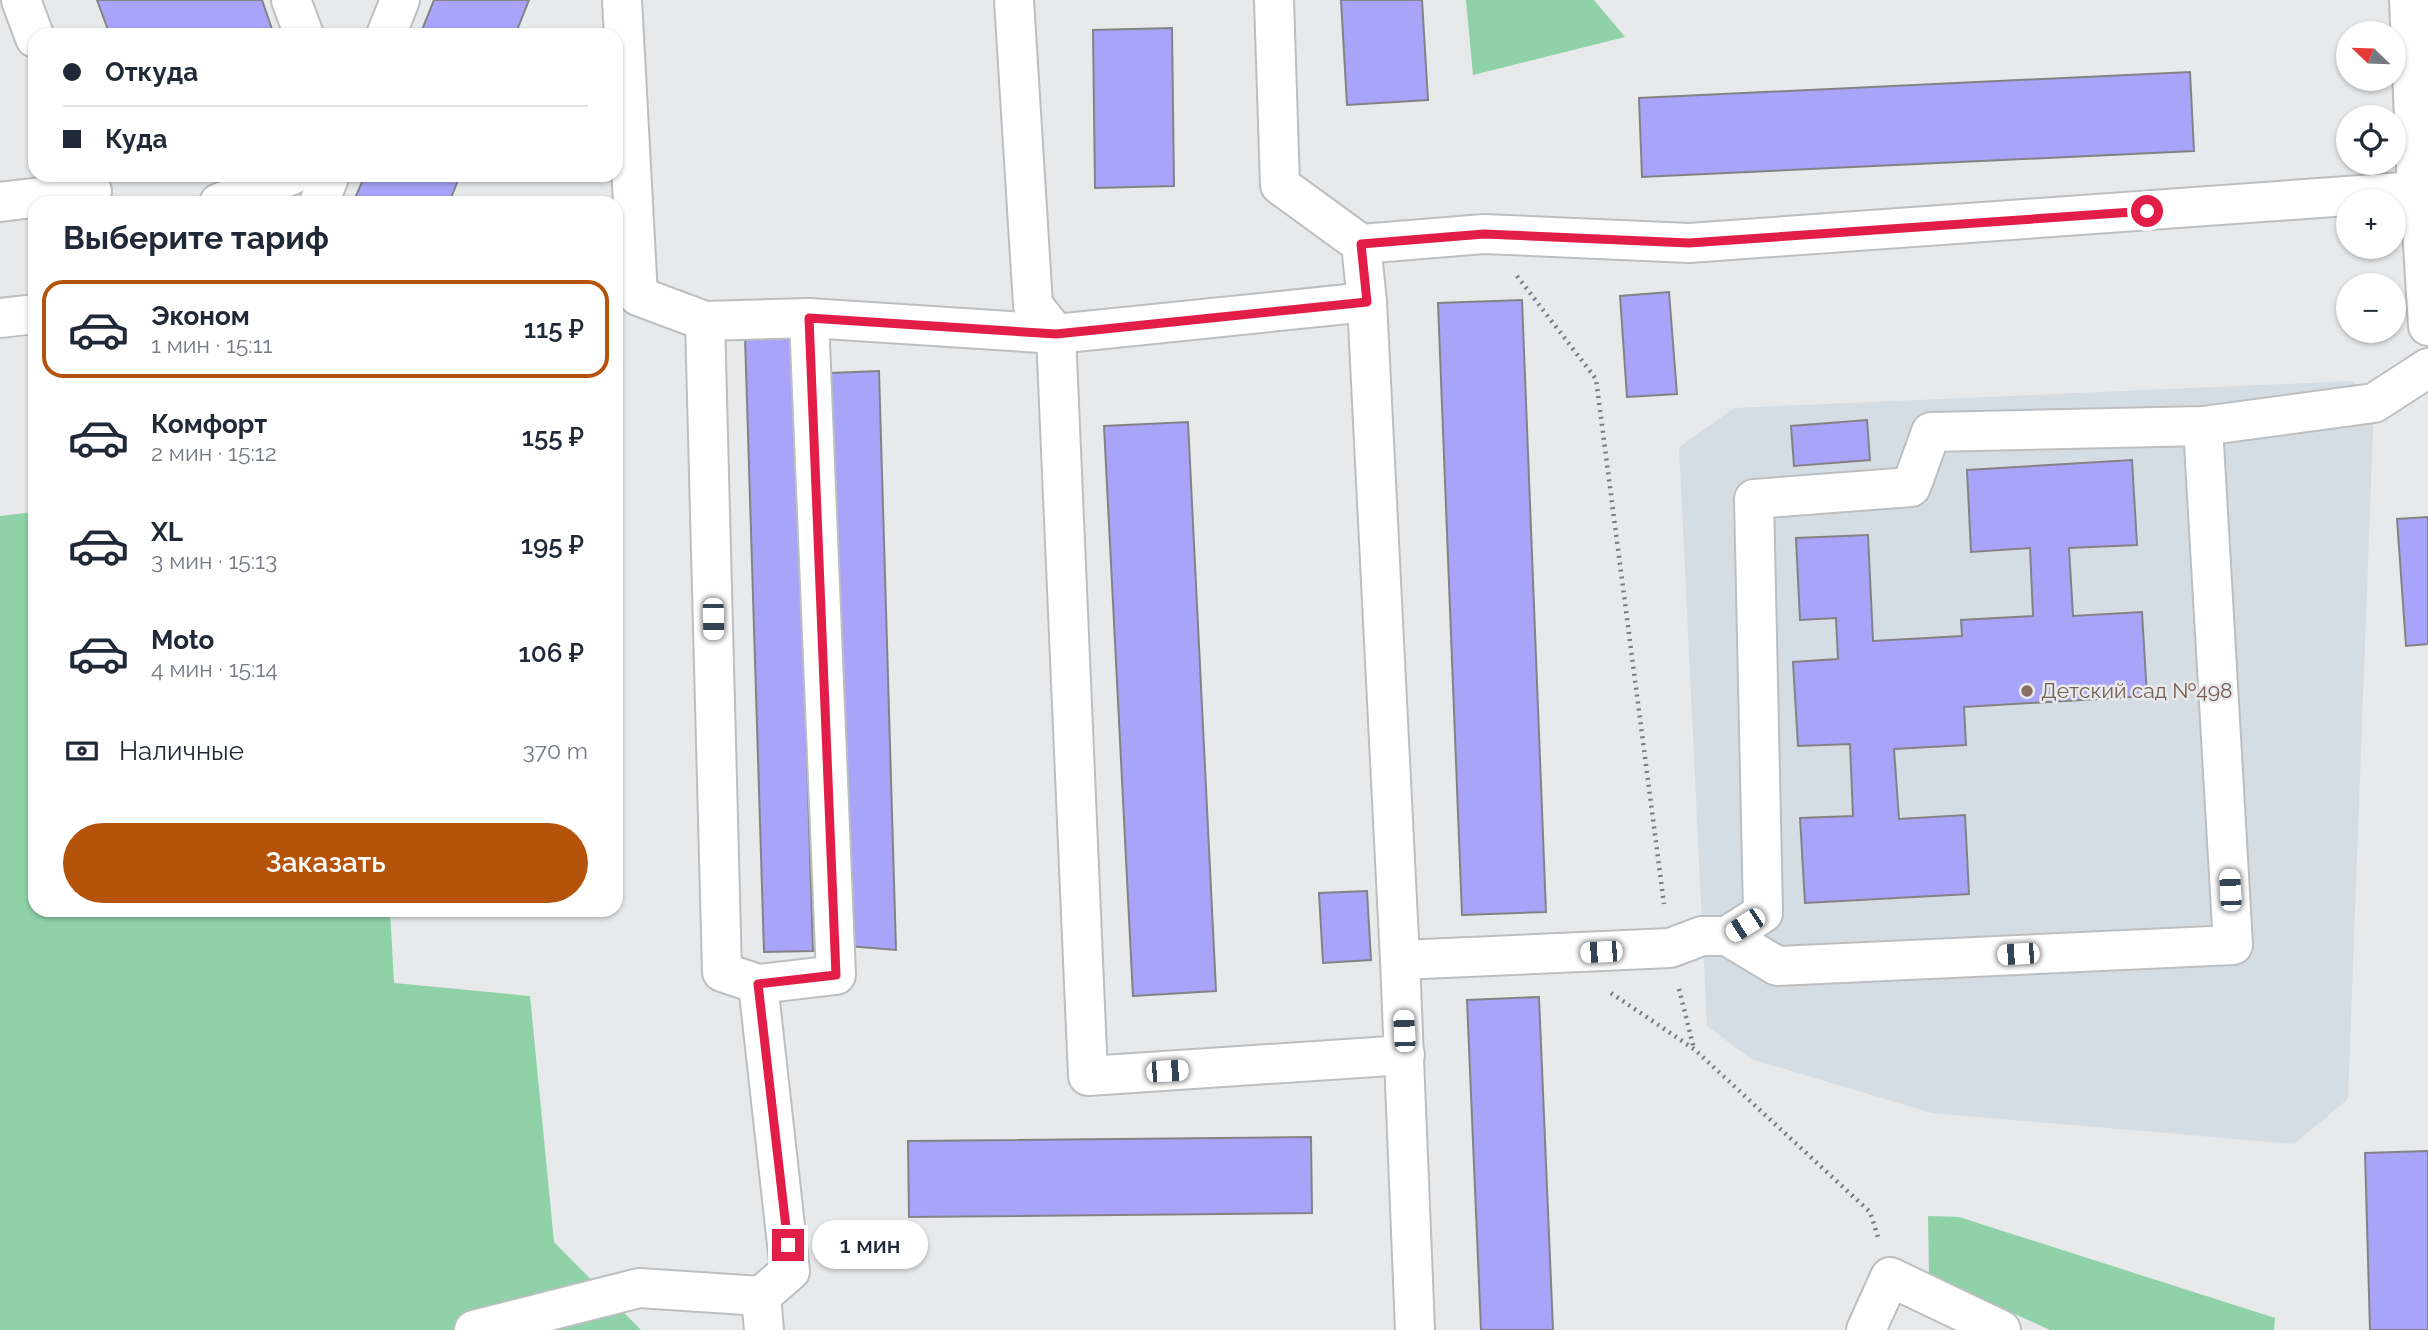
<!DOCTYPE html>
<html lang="ru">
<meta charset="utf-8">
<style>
body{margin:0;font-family:Raleway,sans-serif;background:#f6f6f7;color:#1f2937;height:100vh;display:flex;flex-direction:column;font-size:26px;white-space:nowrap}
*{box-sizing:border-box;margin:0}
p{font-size:23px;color:#747a83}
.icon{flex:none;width:38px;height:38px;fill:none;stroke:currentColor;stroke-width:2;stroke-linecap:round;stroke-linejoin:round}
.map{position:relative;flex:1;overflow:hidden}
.sheet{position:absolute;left:28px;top:196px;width:595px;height:721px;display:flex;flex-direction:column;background:#fff;border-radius:21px;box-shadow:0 2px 5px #0004}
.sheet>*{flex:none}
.top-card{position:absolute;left:28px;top:28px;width:595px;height:154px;border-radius:21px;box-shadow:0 2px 5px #0004;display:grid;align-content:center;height:154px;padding:0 35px;background:#fff}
.needle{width:46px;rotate:293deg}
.buttons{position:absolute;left:2336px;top:21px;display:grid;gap:14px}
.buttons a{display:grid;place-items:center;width:70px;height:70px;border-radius:50%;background:#fff;box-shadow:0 2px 5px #0004;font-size:35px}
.end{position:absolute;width:32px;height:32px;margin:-16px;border:9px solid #e11d48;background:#fff;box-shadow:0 0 0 4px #fff}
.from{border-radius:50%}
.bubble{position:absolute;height:49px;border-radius:24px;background:#fff;box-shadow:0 2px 5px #0004;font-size:23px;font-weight:600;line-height:49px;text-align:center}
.car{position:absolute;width:21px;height:42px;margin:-21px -10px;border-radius:9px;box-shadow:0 0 5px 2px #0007;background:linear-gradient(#fff 24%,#345 0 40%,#fff 0 76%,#345 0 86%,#fff 0)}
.top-card b{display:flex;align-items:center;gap:24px;height:66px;font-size:26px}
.top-card b+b{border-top:2px solid #e0e1e3}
.top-card i{width:18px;height:18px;background:#1f2937}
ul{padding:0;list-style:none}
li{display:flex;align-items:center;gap:21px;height:98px;margin:0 14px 10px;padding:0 21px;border:4px solid transparent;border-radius:21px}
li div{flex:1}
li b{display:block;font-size:26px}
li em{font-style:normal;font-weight:600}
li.current{border-color:#b45309}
li>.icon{width:63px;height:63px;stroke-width:1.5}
h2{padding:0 35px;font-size:32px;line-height:84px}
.pay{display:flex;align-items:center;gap:18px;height:77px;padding:0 35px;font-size:26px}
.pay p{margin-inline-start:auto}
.action{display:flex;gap:14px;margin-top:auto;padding:14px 35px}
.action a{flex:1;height:80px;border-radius:42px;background:#b45309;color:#fff;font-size:28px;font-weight:600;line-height:80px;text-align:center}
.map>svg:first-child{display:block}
</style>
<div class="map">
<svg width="2428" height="1330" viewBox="0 0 2428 1330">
<rect width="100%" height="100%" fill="#e7e9eb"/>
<path fill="#d5dde4" d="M2353,381L2374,403L2348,1099L2294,1144L1932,1113L1751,1059L1707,1026L1679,447L1734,408Z"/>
<g fill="#8fd2a8">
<path d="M1466,0H1594L1625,37L1473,75Z"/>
<path d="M35,512V910H390L394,983L530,996L554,1242L641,1330H0V516Z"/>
<path d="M1928,1216L1959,1217L2275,1318L2274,1330H2050L1929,1275Z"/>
</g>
<g fill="#a8a4f9" stroke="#838385" stroke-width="2">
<path d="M97,0H262L274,35H110Z"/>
<path d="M434,0H529L515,35H420Z"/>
<path d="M1341,0H1422L1428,100L1347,105Z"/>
<path d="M1172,28L1174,186L1095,188L1093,30Z"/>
<path d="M2190,72L2194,151L1642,177L1639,98Z"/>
<path d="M365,175H460L449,203H353Z"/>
<path d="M1669,292L1677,394L1627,397L1620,296Z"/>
<path d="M1522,300L1546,912L1462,915L1438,303Z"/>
<path d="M794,336L813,951L764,952L745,337Z"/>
<path d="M879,371L896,950L848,946L830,373Z"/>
<path d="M1867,420L1870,460L1794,466L1791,426Z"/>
<path d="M1188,422L1216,991L1133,996L1104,426Z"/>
<path d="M2132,460L2137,545L2069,548L2073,616L2142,612L2147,696L1964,707L1966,745L1894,749L1899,819L1965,815L1969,894L1805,903L1800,818L1853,816L1850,744L1798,746L1793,662L1838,659L1836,618L1800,620L1796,538L1868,535L1873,641L1962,636L1961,620L2033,616L2030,548L1971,552L1967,470Z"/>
<path d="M2428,517V644L2406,646L2397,519Z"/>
<path d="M1367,891L1371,960L1323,963L1319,893Z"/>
<path d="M1539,997L1553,1330H1481L1467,1000Z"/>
<path d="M1311,1137L1312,1213L909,1217L908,1141Z"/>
<path d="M2428,1151V1330H2370L2365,1153Z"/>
</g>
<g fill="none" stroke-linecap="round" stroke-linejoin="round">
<defs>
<g id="minor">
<path d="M21,0L35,38"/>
<path d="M291,0L304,35"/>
<path d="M622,0L638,296L705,321L809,318L1056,334L1367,302"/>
<path d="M1014,0L1033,305L1056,334L1088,1076L1405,1055"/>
<path d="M1274,0L1280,185L1361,244L1367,302L1400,960L1415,1330"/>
<path d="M2409,0L2417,191L2421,212L2428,326"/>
<path d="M386,35L400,0"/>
<path d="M0,202L92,191"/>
<path d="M219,203L292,175"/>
<path d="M319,203L330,175"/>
<path d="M1361,244L1484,234L1689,243L2417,191"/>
<path d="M0,318L35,314"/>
<path d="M705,321L722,972L758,984L790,1271L761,1296"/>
<path d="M2203,426L2233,945L1777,966L1727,936L1763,913L1754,499L1911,487L1931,432L2203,426L2374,403L2428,368"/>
<path d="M1400,960L1670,948L1702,936H1727"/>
<path d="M758,984L836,975L809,318"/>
<path d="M474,1330L639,1288L761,1296L764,1330"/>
<path d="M1866,1330L1890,1277L2001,1330"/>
</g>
</defs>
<use href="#minor" stroke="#bcbec0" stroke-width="42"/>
<g stroke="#797b7c" stroke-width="4.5" stroke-dasharray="2 5" stroke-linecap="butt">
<path d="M1517,276L1596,379L1664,904"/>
<path d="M1679,989L1694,1049"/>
<path d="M1611,993L1694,1049L1870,1212L1879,1240"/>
</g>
<use href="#minor" stroke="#fff" stroke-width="38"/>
</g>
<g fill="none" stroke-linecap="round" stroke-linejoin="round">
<path stroke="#e11d48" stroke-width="9" d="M788,1245L758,984L836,975L809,318L1056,334L1367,302L1361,244L1484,234L1689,243L2147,211"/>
</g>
<circle fill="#8d6e63" stroke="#e7e9eb" stroke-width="2.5" cx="2027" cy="691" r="7"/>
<g text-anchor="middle" stroke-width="5" stroke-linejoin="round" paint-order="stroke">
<g font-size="21" fill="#785e54" stroke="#e7e9eb" text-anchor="start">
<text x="2041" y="698">Детский сад №498</text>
</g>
</g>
</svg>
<div class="buttons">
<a><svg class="needle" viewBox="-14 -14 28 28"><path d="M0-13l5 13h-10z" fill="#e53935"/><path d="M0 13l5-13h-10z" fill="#747a83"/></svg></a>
<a><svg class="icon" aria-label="locate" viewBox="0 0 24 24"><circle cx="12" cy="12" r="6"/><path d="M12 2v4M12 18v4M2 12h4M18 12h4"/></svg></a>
<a>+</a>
<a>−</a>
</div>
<i class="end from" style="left:2147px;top:211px"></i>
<i class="end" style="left:788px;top:1245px"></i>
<div class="bubble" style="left:812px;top:1220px;width:116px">1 мин</div>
<i class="car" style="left:713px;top:619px;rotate:179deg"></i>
<i class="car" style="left:2230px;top:890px;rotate:357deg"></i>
<i class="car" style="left:1745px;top:925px;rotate:237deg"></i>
<i class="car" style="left:1601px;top:952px;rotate:267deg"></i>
<i class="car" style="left:2018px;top:954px;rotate:267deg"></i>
<i class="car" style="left:1404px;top:1031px;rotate:357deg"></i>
<i class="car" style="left:1167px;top:1071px;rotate:86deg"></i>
<div class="top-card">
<b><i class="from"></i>Откуда</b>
<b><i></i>Куда</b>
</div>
<section class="sheet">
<h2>Выберите тариф</h2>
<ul>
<li class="current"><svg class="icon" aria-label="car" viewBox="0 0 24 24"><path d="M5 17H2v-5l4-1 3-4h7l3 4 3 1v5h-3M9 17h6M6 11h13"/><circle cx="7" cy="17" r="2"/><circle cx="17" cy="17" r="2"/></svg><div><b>Эконом</b><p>1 мин · 15:11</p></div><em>115 ₽</em></li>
<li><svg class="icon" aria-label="car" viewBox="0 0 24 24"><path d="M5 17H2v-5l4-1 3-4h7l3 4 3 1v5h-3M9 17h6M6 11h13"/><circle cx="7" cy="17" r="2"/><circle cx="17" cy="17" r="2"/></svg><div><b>Комфорт</b><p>2 мин · 15:12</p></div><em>155 ₽</em></li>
<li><svg class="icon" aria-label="car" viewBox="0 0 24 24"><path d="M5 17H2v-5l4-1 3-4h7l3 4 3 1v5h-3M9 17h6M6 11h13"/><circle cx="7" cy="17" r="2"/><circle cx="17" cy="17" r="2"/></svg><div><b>XL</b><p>3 мин · 15:13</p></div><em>195 ₽</em></li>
<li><svg class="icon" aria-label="car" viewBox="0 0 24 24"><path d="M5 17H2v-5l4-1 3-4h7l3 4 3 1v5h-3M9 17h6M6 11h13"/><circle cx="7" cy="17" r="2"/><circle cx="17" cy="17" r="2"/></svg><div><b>Moto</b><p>4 мин · 15:14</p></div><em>106 ₽</em></li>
</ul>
<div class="pay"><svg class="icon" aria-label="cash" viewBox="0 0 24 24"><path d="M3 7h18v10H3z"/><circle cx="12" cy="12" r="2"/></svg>Наличные<p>370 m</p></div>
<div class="action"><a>Заказать</a></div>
</section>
</div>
